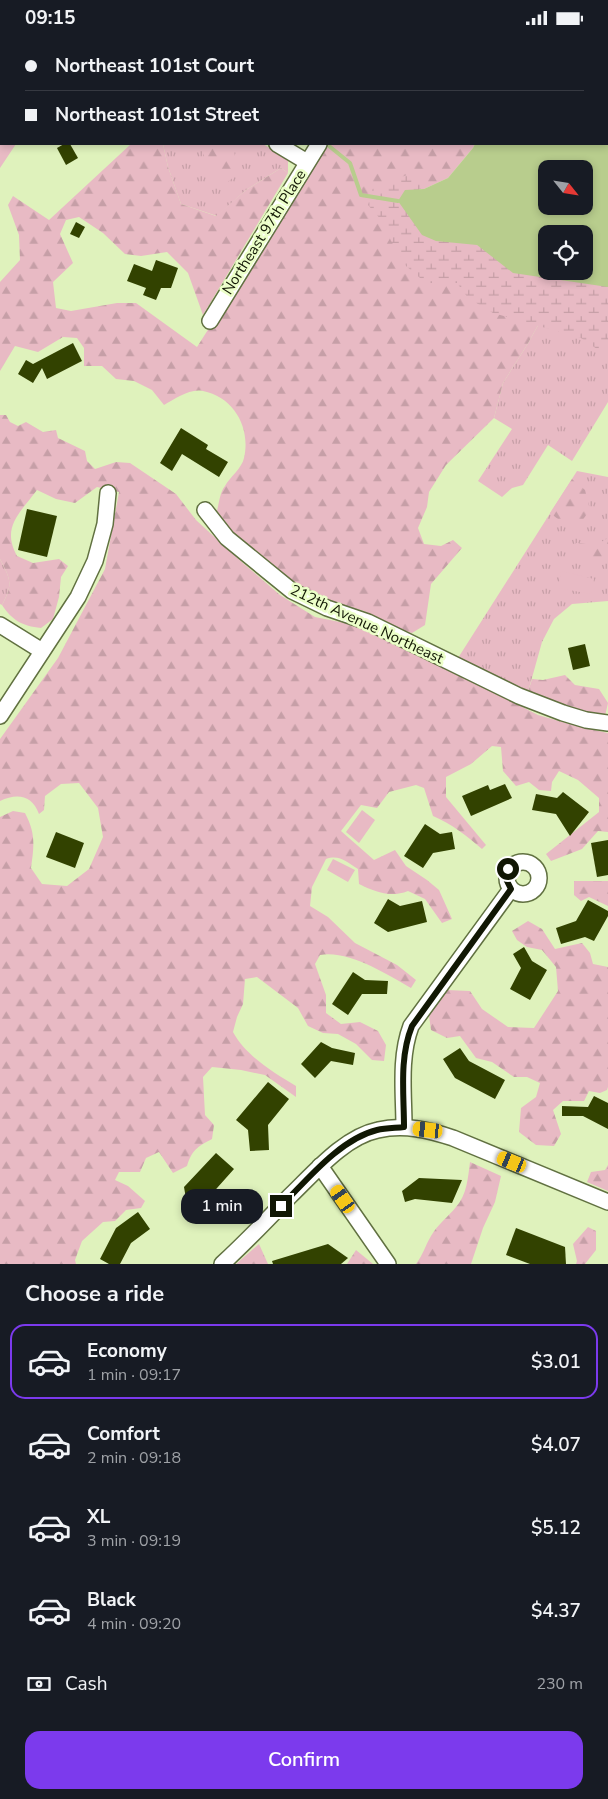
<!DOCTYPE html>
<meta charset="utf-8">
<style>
body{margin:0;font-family:"Nunito Sans",sans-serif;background:#242831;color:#f1f3f6;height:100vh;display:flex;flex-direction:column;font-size:19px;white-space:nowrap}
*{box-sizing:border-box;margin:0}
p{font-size:16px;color:#9ea1a6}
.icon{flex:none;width:28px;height:28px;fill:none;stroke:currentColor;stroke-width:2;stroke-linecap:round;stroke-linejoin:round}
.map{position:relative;height:1229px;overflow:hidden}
.drawer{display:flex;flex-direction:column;background:#171b24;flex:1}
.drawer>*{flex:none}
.banner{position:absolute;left:0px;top:0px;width:609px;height:110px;box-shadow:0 2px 8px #0003;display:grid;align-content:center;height:110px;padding:0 25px;background:#171b24}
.needle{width:32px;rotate:120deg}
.buttons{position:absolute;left:538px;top:125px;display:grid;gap:10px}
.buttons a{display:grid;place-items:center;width:55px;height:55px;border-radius:10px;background:#171b24;box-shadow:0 2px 8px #0003;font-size:25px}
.end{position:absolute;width:22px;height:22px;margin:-11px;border:6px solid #111704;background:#fff;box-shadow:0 0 0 2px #fff}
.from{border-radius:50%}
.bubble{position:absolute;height:35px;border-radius:15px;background:#171b24;box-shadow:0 2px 8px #0003;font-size:16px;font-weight:600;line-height:35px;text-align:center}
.car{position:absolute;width:15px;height:30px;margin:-15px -8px;border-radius:6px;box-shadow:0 0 4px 1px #0007;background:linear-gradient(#f5c518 24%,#345 0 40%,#f5c518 0 76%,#345 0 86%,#f5c518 0)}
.banner b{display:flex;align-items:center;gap:18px;height:48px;font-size:19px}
.banner b+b{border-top:1px solid #363941}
.banner i{width:12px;height:12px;background:#f1f3f6}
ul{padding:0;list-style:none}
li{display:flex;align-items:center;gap:15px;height:75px;margin:0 10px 8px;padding:0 15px;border:2px solid transparent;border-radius:15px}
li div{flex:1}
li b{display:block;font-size:19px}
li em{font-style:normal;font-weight:600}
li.current{border-color:#7c3aed}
li>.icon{width:45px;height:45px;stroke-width:1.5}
h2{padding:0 25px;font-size:22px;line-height:60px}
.pay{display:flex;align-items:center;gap:12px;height:55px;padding:0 25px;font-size:19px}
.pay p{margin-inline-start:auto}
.cta{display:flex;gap:10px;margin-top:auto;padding:10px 25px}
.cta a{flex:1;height:58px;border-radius:15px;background:#7c3aed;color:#fff;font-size:20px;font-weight:600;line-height:58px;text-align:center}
.status{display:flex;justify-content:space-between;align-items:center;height:35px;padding:0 25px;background:#171b24;direction:ltr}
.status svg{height:14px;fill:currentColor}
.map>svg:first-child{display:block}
</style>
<div class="status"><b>09:15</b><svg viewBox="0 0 49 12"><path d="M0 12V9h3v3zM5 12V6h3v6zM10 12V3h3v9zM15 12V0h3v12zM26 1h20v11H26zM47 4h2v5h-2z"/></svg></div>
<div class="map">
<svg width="608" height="1229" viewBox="0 0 608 1229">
<defs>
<pattern id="grass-tufts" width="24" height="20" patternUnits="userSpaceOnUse" patternTransform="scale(1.25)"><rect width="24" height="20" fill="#e8bac4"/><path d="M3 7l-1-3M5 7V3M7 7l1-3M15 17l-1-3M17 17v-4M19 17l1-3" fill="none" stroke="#c69fa7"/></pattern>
<pattern id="forest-firs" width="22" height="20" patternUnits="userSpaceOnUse" patternTransform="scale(1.25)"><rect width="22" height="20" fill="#e8bac4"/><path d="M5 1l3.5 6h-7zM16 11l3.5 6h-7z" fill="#c69fa7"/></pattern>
<pattern id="wetland-marsh" width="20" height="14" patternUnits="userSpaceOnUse" patternTransform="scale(1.25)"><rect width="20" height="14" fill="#e8bac4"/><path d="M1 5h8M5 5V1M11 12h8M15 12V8" fill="none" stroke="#c69fa7"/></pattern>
</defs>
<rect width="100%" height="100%" fill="#dff2bc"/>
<g fill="url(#grass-tufts)">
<path d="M163,109H263L288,124V138L281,133L246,155L217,181L181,169L168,132Z"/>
<path d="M608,252V367L572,426L548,410L523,450L512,453L502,462L478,446L512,394L494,383L503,348L527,310L541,285Z"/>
<path d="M577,436L608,442V566L572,569L554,584L542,607L528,657L458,623Z"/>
<path d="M0,524C11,545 13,549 2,570L0,569Z"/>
</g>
<g fill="url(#forest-firs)">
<path d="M0,0H87L1,1V109H16L0,133Z"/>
<path d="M131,109H163L168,132L181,169L216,181L246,155L281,133L288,138L203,280L188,238L167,217L141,221L125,219L103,198L79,182L66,185L60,199L73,228L53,247L56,273L71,276L117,268H136L197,312L326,109H475L473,113L448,143L424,154L405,155L541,285L527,310L503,348L494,383L446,430L429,457L427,472L418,493L424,509L441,511L453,505L462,513L431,549L425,590L412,598L400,595L364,576L328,566L297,552L231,497L217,476C219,468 220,457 225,451C230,442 242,433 244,423C251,393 234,362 203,356C190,353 175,364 164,370L152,355L134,346L116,344L102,331H84V313L77,303L63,302L38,317L15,311L0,336V247L20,225L19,200L8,170L13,161L49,185Z"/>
<path d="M203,109H233L236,128L234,142L226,148C218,143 209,136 205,126C203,121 205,115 203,109Z"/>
<path d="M0,380H6L10,387L18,391L26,387L43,397L56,395L58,403L85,416L87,426L95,434L116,427L130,428L176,459L196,485L244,529L280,560L315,582L350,589L382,603L427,623L538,680L580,692L608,698V797L598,796L582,814L551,826L546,819L599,777V763L578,745L559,736L552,747L551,756L539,755L529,747L516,751L503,736L501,712L492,711L471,729L446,742V762L486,810L482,814C467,801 452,789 433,781L424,753L416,750L389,757L377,773L361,770L341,796L374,825L395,815L406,831L427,845L439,855L452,884L442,888L425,864L408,856C391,863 375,857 359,849L358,834C347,827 339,819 326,824L312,852L310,871L328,882L355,908L397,930L416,945L411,953C386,939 349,915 320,920L315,929L326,960V978L341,989L360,987L378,996L386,1010L384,1026L372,1025L356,1009L338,999L323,998L308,991L298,973L257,942L245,944L243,969L237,982L233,997C246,1021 273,1037 296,1051V1062L265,1040L241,1035L212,1032L203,1042L205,1080L214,1090L212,1104C197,1112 192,1115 187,1131L173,1138L159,1117L146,1123L140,1137H119L115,1145L128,1151L145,1166L141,1173L126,1175L115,1186L103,1187L82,1206L75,1225L76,1229H0V782L13,776L25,778C36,799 34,811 31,833L42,849L67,851L89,834L103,802L98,773L79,748L61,749L45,761L44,775L39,779C32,760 17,758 0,766V704L58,623L105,534L119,457L97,452L75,468L56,464L37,455C20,478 1,492 17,521L33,528L59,524L68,531L61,542L59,562L53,584L41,593C22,591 12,585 2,570C13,549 11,545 0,524Z"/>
<path d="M572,444L585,455L590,475L581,487C566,491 562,487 550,478Z"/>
<path d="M608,503V521L600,527L577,518L576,508L596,510Z"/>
<path d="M565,640L575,650L599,654L608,668L605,681L570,674L528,657L532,644L543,645Z"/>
<path d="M574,846H608V871L589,862L581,866L574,860Z"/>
<path d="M528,886L542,894L555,914L582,908L590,918L593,929L608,932V1052L607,1055L600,1058L589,1056L584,1066H563L553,1075L561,1099L554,1111L536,1110L519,1097L521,1073L536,1062L540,1048L527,1042H514L492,1027L476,1023L460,1001L447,1003L431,995L429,981L447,955L470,956L482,974L508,992L534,993L558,956L556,932L542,915L527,912L517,905L512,896Z"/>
<path d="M470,1127L501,1141L495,1167L483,1193L471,1229H416C423,1220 425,1211 431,1201C438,1189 448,1182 456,1172C467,1160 468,1142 470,1127Z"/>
<path d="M608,1130V1156L587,1147L591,1137L605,1135Z"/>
<path d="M588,1192L596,1196V1215L585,1229H576L577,1226L573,1209Z"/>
<path d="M259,1209L268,1229H236Z"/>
<path d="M356,1215L373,1229H347Z"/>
</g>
<path fill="url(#wetland-marsh)" d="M410,139L420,144L423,150L414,160L469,205L508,229L608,250V313L597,314L581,303L493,278L468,263L457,248H426L406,231L391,206L383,187L368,170L373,152Z"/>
<g fill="#e8bac4">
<path d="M561,536L594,544L591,559L558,553Z"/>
<path d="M362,775L375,785L359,808L346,797Z"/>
<path d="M333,824L355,835L348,847L327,835Z"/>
</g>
<path fill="#b8cd8d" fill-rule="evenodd" d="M608,14V252L513,238L477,210L436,206L422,200L398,166L405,155L424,154L448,143L473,113L475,109H608ZM546,134H584V171H546ZM546,199H584V236H546Z"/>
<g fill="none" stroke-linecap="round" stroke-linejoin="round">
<g stroke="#b8cd8d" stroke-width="4">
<path d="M142,0L145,1"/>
<path d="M329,111L350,128L361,160L398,166"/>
</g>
</g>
<g fill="#324200">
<path d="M64,109H70L78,123L66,130L57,113Z"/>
<path d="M76,187L85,192L79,203L70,199Z"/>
<path d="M156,225L178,233L171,253H161L156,265L143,260L146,253L127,246L134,229L152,236Z"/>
<path d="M73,308L82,326L47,344L42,333L33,348L18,339L26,325L33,329Z"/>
<path d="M181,393L208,410L206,414L228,427L219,442L182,419L172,436L160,428Z"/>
<path d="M27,474L57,481L47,522L18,515Z"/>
<path d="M585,609L590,631L573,635L568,613Z"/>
<path d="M505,749L512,763L471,781L462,761L488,750L490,755Z"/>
<path d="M563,757L589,777L570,801L556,779L532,775L536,759L557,763Z"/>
<path d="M425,789L440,799L452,797L455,814L433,818L423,833L404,821Z"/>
<path d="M56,797L84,808L75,833L46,822Z"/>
<path d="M608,805V840L597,842L591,808Z"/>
<path d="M388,864L400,871L422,866L427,887L388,897L374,888Z"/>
<path d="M588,865L608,876V881L594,906L585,902L561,909L556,893L576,886Z"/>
<path d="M524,912L532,926L547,935L530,965L510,954L521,933L513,919Z"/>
<path d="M353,937L365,945L388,946L387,959H362L348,980L332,969Z"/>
<path d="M321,1007L332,1013L355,1018L353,1030L331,1026L315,1043L301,1029Z"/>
<path d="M460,1013L469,1026L505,1045L495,1064L455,1043L443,1024Z"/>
<path d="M268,1047L289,1064L268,1090L269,1115L250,1116L248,1095L236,1085Z"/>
<path d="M594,1061L608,1068V1094L583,1081H562V1071L588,1072Z"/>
<path d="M216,1118L234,1134L209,1162L207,1185L190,1187L184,1152Z"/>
<path d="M419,1143L462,1145L452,1168L415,1164L405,1167L402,1156Z"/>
<path d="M138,1177L150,1194L131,1208L120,1229H109L100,1224L116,1193Z"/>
<path d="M516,1193L565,1212L566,1229H530L506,1220Z"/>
<path d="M328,1209L348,1223L341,1229H273L272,1226Z"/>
</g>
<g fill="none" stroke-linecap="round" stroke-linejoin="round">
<defs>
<g id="minor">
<path d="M390,1V0"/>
<path d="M277,109L307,127"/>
<path d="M210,286L319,109"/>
<path d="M205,475L227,503L292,556L327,573L368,587L519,661L563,678L586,685L608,688"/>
<path d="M0,590L42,616"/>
<path d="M0,681L78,562L95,526L105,489L108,458"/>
<circle cx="523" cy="843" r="16"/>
<path d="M404,1092C404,1059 399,1023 411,991L511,854"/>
<path d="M320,1131L388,1229"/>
<path d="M222,1229C246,1207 268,1184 290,1161C314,1138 344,1102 378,1095C404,1089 429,1095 453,1103L608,1167"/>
</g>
</defs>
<use href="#minor" stroke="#617141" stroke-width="18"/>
<use href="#minor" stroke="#fff" stroke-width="15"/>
</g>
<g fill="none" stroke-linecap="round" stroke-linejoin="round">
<path stroke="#111704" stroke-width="6" d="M281,1171C307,1145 340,1104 377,1095C386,1093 396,1093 404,1092C404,1059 399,1023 412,991L511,854L506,844L508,834"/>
</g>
<g text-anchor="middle" stroke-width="5" stroke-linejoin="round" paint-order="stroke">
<g font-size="15" fill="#111704" stroke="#ecffc9">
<text transform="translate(264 197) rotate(-58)" y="5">Northeast 97th Place</text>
<text transform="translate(367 589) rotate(25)" y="5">212th Avenue Northeast</text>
</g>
</g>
</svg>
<div class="buttons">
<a><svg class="needle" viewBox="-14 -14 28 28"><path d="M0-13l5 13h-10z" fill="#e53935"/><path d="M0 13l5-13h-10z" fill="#9ea1a6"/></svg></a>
<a><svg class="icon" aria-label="locate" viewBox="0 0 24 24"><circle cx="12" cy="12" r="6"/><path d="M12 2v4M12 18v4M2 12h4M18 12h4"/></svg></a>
</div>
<i class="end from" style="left:508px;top:834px"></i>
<i class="end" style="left:281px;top:1171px"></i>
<div class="bubble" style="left:181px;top:1154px;width:82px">1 min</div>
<i class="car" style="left:428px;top:1095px;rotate:276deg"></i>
<i class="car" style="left:512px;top:1127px;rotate:292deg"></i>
<i class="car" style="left:343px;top:1164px;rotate:325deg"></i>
<div class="banner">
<b><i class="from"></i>Northeast 101st Court</b>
<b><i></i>Northeast 101st Street</b>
</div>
</div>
<section class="drawer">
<h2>Choose a ride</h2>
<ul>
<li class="current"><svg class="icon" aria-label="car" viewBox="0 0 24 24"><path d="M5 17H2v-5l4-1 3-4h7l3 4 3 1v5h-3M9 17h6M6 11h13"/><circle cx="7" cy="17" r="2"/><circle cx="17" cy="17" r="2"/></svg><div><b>Economy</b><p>1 min · 09:17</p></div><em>$3.01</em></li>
<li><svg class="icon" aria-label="car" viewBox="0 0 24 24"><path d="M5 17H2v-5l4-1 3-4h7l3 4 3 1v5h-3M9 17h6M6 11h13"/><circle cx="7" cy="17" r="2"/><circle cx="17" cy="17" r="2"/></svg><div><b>Comfort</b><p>2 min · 09:18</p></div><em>$4.07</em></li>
<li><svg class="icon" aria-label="car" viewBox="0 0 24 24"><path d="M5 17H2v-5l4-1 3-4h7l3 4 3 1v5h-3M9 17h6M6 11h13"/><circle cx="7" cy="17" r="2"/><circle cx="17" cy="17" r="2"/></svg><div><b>XL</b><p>3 min · 09:19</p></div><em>$5.12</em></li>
<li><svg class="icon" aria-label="car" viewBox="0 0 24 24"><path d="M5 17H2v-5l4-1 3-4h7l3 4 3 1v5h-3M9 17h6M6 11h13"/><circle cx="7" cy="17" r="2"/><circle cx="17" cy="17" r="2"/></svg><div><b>Black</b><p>4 min · 09:20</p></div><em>$4.37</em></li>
</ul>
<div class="pay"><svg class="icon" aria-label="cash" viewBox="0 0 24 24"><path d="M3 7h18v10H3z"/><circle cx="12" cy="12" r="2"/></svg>Cash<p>230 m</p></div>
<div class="cta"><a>Confirm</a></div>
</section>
